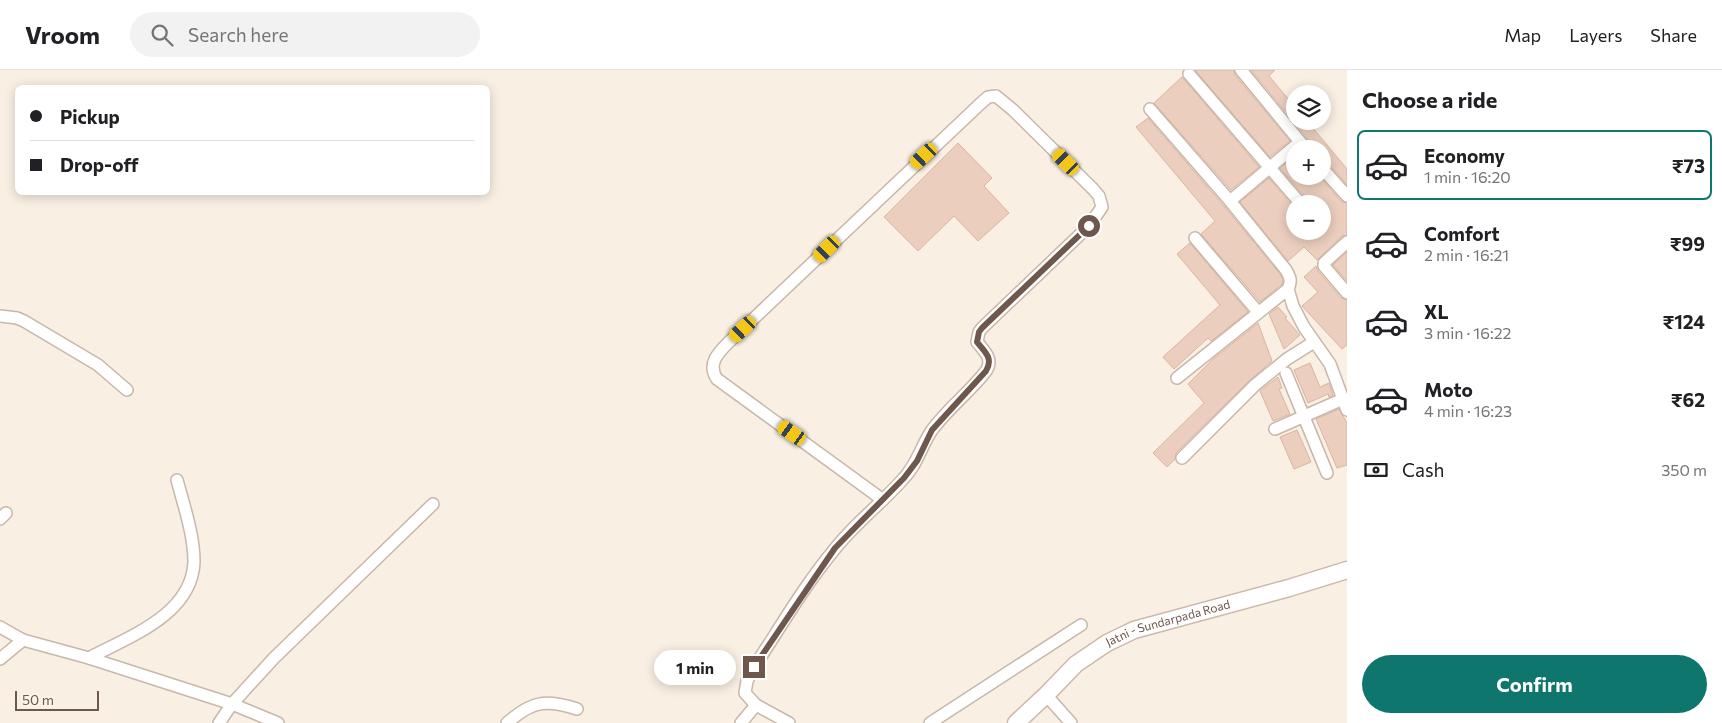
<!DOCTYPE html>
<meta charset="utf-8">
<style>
body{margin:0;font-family:Commissioner,sans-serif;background:#f2f2f2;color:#202124;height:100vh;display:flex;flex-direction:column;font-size:19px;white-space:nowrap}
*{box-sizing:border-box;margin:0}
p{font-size:16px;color:#757577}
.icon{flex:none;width:28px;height:28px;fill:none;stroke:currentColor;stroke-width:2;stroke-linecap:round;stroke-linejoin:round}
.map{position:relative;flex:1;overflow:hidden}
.details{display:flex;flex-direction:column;background:#fff;width:375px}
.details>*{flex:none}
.hud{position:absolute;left:15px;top:15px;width:475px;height:110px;border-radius:8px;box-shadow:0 2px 12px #0003;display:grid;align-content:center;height:110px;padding:0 15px;background:#fff}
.buttons{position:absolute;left:1286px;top:15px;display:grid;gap:10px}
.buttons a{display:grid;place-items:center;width:45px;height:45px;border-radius:50%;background:#fff;box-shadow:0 2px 12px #0003;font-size:25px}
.scale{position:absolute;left:15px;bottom:12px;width:84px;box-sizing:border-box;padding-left:5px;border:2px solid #6e574c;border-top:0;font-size:14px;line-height:18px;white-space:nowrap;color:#6e574c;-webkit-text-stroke:4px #fcf4e8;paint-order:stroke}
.end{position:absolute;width:22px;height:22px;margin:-11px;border:6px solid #6e574c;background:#fff;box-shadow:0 0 0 2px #fff}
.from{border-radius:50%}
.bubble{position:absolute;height:35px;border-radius:18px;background:#fff;box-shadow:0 2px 12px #0003;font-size:16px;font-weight:700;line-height:35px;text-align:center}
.car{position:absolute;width:15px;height:30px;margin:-15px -8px;border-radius:6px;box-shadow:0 0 4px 1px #0007;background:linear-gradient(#f5c518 24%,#345 0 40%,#f5c518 0 76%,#345 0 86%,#f5c518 0)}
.hud b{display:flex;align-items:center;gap:18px;height:48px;font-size:19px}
.hud b+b{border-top:1px solid #e0e0e0}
.hud i{width:12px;height:12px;background:#202124}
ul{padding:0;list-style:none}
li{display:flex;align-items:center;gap:15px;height:70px;margin:0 10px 8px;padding:0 5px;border:2px solid transparent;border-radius:8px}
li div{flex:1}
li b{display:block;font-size:19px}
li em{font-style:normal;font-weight:700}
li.current{border-color:#0f766e}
li>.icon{width:45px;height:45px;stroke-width:1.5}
h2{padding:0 15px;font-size:22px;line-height:60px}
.pay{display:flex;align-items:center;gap:12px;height:55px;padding:0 15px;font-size:19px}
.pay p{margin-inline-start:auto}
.action{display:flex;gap:10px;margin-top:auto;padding:10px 15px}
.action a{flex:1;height:58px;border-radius:30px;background:#0f766e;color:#fff;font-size:20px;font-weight:700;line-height:58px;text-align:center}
header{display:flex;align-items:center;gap:30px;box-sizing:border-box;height:70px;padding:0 25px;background:#fff;border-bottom:1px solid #e0e0e0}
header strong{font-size:24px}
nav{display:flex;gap:28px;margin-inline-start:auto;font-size:18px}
.search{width:350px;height:45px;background:#f2f2f2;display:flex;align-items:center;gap:12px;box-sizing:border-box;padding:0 18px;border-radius:28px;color:#757577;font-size:19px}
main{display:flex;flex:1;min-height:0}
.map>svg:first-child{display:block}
</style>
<header>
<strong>Vroom</strong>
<div class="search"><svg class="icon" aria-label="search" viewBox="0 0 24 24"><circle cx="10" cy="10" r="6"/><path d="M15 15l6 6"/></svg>Search here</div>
<nav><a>Map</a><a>Layers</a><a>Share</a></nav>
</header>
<main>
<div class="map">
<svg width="1347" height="653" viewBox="0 0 1347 653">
<rect width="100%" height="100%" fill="#f9efe3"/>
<g fill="#ebcebe" stroke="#dcb4a0">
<path d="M1195,0H1234L1235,5L1290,71L1270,87Z"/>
<path d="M1251,0H1275L1269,6L1295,37V51H1307L1347,99V115L1328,93L1322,91V79H1313L1312,74Z"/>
<path d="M1182,7L1259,97L1231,120L1154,33Z"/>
<path d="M1148,48L1224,136L1280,204L1283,210L1282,214L1260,232L1201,164L1215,151L1136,57Z"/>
<path d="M958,73L992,108L984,116L1009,143L978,171L954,146L918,181L884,147Z"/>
<path d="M1295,86V106H1319L1341,131L1347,133V165L1342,166L1317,190L1304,177L1288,191L1240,132L1269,108L1295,139V161H1322V134H1308L1307,129L1280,98Z"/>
<path d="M1190,173L1248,242L1211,271L1208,268L1174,299L1163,287L1220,235L1177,184Z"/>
<path d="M1347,182V211L1333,195Z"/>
<path d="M1316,196L1318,201L1341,228L1347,230V275L1342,279L1302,236L1318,222L1304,207Z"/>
<path d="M1278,237L1287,247L1285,248L1300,265L1284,279L1269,244Z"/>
<path d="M1258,253L1272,291L1250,310L1176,383L1175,389L1167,397L1153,383L1204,333L1188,314L1213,289Z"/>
<path d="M1310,293L1320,317L1329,313L1333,325L1329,327L1328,324L1308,333L1294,300Z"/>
<path d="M1278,307L1282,318L1279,319L1290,344L1273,351L1260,321Z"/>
<path d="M1339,339L1347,353V395L1337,398L1316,349Z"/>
<path d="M1297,360L1311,392L1294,399L1280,367Z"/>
</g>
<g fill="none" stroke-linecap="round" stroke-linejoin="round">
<defs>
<g id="street">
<path d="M1241,0L1306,79"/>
<path d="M1189,4L1301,134"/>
<path d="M1150,39L1230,131L1286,200C1290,207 1292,211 1288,219L1293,236L1304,257L1330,294L1347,340"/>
<path d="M1322,98L1347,126"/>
<path d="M1230,131L1300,72"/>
<path d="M1195,168L1258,242"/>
<path d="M1347,172L1324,193V196L1347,223"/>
<path d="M0,246L17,248L24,251L98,295L127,320"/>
<path d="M1286,303L1327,403"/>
<path d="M1177,308L1288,219"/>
<path d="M1275,359L1343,329"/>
<path d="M1182,388L1255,315L1287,289L1314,272"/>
<path d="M0,449L6,443"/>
<path d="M0,557L23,570L89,588L232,634L278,653"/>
<path d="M89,588C128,567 192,545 194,492C194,465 184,436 177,410"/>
<path d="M0,589L23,570"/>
<path d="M1046,625L1071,653"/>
<path d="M219,653L232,634L274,588L433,434"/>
<path d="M507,653C532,631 545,629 577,639"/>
<path d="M741,653L756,635"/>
<path d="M789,653L756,635L745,623L747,611L754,597C780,558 804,516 834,480C854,454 881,434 903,409C917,395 921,376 932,360C948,338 970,322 986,301C994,289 984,281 977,272L979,262L982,258L1089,156L1102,137L1099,126L1093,119L1013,40L996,26L988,27L980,34L731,270C720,281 706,293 717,309L883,430"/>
<path d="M930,653L1081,555"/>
</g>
<g id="secondary">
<path id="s1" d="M1016,653L1046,625L1076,594L1107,573L1134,560L1289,518L1347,500"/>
</g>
</defs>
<use href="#street" stroke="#c8b7ab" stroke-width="14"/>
<use href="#secondary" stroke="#cdb9ac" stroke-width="19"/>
<use href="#street" stroke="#fff" stroke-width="11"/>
<use href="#secondary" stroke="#fff" stroke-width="16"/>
</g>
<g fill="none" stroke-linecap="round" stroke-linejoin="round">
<path stroke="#6e574c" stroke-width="6" d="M754,597L835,478L904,408L917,391L932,360L986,301C994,288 984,281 977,272L979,262L982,258L1089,156"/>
</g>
<g text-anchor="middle" stroke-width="4" stroke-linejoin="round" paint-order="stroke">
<g font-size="12" fill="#6e574c" stroke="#fcf4e8">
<text dy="4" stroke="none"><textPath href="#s1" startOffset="186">Jatni - Sundarpada Road</textPath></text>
</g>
</g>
</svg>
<div class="buttons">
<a><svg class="icon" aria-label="layers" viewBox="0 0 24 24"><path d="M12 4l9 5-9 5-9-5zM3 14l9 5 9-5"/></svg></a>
<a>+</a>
<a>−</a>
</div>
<div class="scale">50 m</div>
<i class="end from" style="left:1089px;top:156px"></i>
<i class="end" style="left:754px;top:597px"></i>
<div class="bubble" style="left:654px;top:580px;width:82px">1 min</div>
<i class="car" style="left:924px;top:86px;rotate:227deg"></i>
<i class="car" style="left:1066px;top:92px;rotate:315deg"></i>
<i class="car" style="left:827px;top:179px;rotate:225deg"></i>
<i class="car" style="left:743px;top:259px;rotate:227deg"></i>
<i class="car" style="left:792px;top:363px;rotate:305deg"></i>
<div class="hud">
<b><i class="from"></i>Pickup</b>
<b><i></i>Drop-off</b>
</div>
</div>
<section class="details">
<h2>Choose a ride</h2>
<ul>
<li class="current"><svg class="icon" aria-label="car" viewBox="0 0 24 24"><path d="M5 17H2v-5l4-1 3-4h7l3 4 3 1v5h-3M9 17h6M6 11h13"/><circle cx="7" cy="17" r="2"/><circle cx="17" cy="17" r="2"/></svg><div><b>Economy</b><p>1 min · 16:20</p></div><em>₹73</em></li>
<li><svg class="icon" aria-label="car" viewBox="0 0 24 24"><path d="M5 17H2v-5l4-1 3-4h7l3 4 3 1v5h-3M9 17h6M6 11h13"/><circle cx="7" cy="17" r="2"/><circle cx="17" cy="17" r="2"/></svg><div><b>Comfort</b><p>2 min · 16:21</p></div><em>₹99</em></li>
<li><svg class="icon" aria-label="car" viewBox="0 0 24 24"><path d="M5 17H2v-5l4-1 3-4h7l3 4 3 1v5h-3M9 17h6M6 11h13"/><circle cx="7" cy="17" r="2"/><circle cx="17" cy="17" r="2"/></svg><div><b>XL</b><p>3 min · 16:22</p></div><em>₹124</em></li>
<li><svg class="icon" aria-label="car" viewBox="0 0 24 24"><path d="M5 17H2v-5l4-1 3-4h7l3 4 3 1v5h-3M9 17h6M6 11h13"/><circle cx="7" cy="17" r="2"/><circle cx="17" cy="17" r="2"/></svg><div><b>Moto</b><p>4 min · 16:23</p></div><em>₹62</em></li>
</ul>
<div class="pay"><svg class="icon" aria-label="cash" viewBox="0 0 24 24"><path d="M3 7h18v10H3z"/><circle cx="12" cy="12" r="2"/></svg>Cash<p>350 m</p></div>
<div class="action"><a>Confirm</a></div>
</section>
</main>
